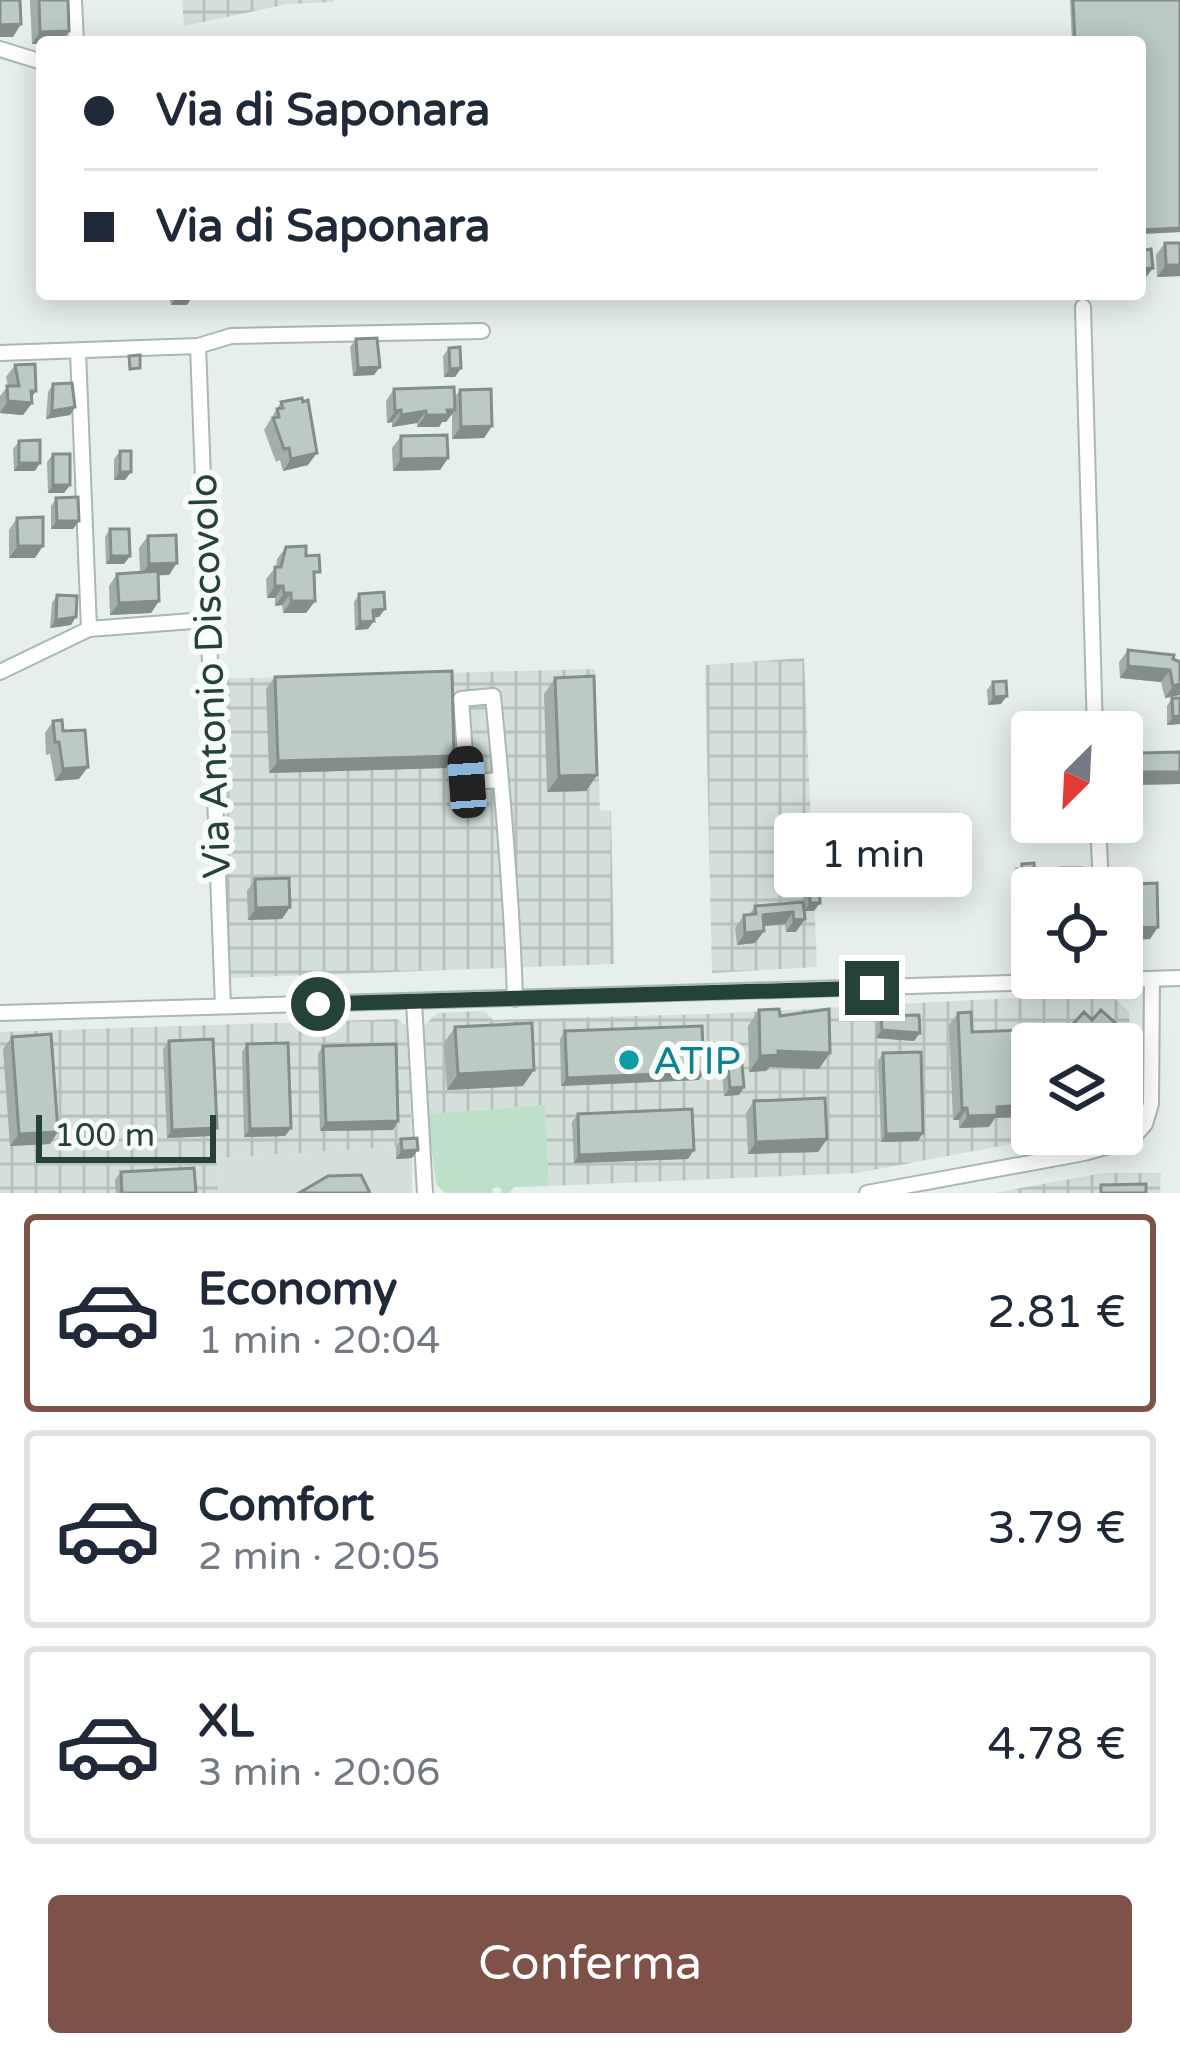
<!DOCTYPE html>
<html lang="it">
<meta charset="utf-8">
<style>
body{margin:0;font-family:"Varela Round",sans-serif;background:#f6f6f7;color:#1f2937;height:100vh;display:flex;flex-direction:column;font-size:45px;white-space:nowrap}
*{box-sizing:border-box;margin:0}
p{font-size:39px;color:#747a83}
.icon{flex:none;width:66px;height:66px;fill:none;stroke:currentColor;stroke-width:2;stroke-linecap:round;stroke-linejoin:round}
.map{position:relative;height:1193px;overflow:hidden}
.sheet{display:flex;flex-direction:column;background:#fff;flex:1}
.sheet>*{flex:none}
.hud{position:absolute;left:36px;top:36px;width:1110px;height:264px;border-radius:12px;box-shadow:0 6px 30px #0003;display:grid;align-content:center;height:264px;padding:0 48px;background:#fff}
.needle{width:78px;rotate:204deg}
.fabs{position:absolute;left:1011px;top:711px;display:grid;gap:24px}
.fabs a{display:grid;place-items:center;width:132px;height:132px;border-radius:12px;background:#fff;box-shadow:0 6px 30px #0003;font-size:60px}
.scale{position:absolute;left:36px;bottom:30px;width:180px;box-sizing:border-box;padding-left:12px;border:6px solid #24423a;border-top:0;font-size:33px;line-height:42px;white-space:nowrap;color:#24423a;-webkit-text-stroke:9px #f7fbf9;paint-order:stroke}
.end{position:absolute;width:54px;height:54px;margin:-27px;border:15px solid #24423a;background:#fff;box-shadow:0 0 0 6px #fff}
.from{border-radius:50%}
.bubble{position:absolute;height:84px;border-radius:12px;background:#fff;box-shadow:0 6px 30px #0003;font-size:39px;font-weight:600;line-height:84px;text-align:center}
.car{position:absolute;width:36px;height:72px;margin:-36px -18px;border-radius:15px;box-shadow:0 0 9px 3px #0007;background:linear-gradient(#222 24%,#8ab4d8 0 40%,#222 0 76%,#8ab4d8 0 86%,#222 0)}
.hud b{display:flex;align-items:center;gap:42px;height:114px;font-size:45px}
.hud b+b{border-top:3px solid #e0e1e3}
.hud i{width:30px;height:30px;background:#1f2937}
ul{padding:21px 0 0;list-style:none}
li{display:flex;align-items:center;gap:36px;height:198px;margin:0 24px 18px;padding:0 24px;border:6px solid #e0e1e3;border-radius:12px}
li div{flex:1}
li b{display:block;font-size:45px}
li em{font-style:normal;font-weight:600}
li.selected{border-color:#7f5249}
li>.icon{width:108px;height:108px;stroke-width:1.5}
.cta{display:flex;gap:24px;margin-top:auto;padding:24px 48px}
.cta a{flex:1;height:138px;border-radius:12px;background:#7f5249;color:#fff;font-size:48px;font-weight:600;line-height:138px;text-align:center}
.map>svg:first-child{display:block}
</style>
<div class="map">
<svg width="1180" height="1193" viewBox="0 0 1180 1193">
<defs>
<pattern id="industrial-grid" width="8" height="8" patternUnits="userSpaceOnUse" patternTransform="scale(3)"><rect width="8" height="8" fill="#d4dfda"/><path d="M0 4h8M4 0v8" fill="none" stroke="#b6c1bc"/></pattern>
</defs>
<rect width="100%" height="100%" fill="#e6efeb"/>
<path fill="#d4dfda" d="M412,1146V1193H218L217,1158Z"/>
<g fill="url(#industrial-grid)">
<path d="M182,0H334V2L288,4L184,26Z"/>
<path d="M804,658L817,967L712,973L705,665Z"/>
<path d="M595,669L600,810L611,811L614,964L226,978L213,679Z"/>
<path d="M1109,993L1129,1012L1132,1100L1122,1119V1044H1032V1134H1065L857,1173L549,1186L545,1105L427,1114L424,1026L437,1013L484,1011L493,1020L709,1014Z"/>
<path d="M397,1019L408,1027L412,1146L217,1158L218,1193H0V1032Z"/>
<path d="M1103,1173H1161L1160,1193H995Z"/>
</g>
<path fill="#bfe0c8" d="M545,1105L549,1186L514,1187L509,1193H502L500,1187L493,1188L492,1193H445L436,1184L427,1114Z"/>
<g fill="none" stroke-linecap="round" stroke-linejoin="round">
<defs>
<g id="minor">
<path d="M74,0L76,42"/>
<path d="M0,49L42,62"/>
<path d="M1083,307L1095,732"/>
<path d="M198,346L223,1006"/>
<path d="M78,352L89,629"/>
<path d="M0,353L198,346L231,336L482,331"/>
<path d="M0,672L89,629L205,620"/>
<path d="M501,780L467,782L461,699L493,696C503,797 512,898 515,999"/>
<path d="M1098,822L1101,888"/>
<path d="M414,1002L425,1193"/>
<path d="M0,1013L1180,978"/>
<path d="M867,1193L1084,1153L1131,1140L1145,1124L1151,1104L1152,980"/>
</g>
</defs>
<use href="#minor" stroke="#a8b8b2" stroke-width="18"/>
<use href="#minor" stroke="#fff" stroke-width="14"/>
</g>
<g fill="#a1aea9">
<path d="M30,0H68L69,31L62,42H42V44H32Z"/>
<path d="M1070,0H1180V232L1140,234V42H1072Z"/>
<path d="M1165,243L1180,276L1157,277L1156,255Z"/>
<path d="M169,294H194L187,305H171Z"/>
<path d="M356,339L374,375L353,376L350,347Z"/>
<path d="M449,348L461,368L455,377H444L443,356Z"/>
<path d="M15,365L32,403L23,415L0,413V396L8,386L6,377Z"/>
<path d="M53,384L75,407L70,415L46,419L48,392Z"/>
<path d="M394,389L454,398L460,390L492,426L484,438L452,439V414L446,422H442L439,427H417V423L392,427V422L387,423L386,401Z"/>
<path d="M281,402L308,465L283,471L280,460L276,462L264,430Z"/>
<path d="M401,436L448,458L440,470L393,471L392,448Z"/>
<path d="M19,441L35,471H14L13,449Z"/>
<path d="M120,451L125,480H114V459Z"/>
<path d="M53,454L70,485L64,493H48L47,462Z"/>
<path d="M56,498L79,521L73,529H51V506Z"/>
<path d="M17,518L35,558H9V530Z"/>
<path d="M110,529L130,556L124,564H106L105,537Z"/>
<path d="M148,536L169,575H158L159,601L151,613L110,615L109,586L117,574L140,572L139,548Z"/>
<path d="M286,547L306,556L314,580L315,601L306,613H283L282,605L275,606V598H267L266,579L276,567L277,559Z"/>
<path d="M359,594L379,617H374L368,629L355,630L354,602Z"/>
<path d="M57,595L71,625L50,628L52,603Z"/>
<path d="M1128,650L1180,662V695L1165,698L1161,682L1120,678L1119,662Z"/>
<path d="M275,677L454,756L446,768L269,773L266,689Z"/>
<path d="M555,678L597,775L586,791L547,792L544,694Z"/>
<path d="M993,682L1001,704L988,705L987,690Z"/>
<path d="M1172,698L1180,724L1167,725V706Z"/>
<path d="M53,721L63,731L79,779L55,781L50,754L46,755L45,733Z"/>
<path d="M1140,753L1180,784L1131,785V765Z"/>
<path d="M808,862L814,911H804L796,932H786L785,924L763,926L764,931L755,943L737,945L735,928L744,915H749L755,906H804L802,870Z"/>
<path d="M1022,864L1032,888L1029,895L1012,896L1011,878Z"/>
<path d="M1061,868L1081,888H1057L1055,876Z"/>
<path d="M255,879L290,907L282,919L248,920L247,891Z"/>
<path d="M1136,884L1150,939L1129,940L1127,896Z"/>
<path d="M759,1010L780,1016L819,1069L770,1067L766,1071L749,1072L748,1026Z"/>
<path d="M958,1013L1027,1105L1018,1117L995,1118L989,1127L959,1128V1120H953L949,1025Z"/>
<path d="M881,1016L914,1041L876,1038V1024Z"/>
<path d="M1092,1020L1126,1033L1118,1044H1056L1063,1035Z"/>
<path d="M455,1027L523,1086L447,1090L444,1043Z"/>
<path d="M565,1031L704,1072L699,1080L561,1086L560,1039Z"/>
<path d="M12,1037L50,1144L10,1146L3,1049Z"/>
<path d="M169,1041L211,1136L167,1138L163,1049Z"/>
<path d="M247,1044L291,1128L285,1136L244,1137L242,1052Z"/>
<path d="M323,1046L398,1121L393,1130L320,1131L318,1054Z"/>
<path d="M883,1053L918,1141L881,1142L878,1061Z"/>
<path d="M728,1067L744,1087L739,1095L724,1096L722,1075Z"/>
<path d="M754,1101L827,1139L818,1152L748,1154L746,1113Z"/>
<path d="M578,1114L688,1159L574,1163L572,1122Z"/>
<path d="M401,1139L418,1150L412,1158L396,1159V1147Z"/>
<path d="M121,1172L196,1193H116L115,1180Z"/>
</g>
<g fill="#838d89">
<path d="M21,24L13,37H0V25Z"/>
<path d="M69,31L62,42H42V44H32L40,32Z"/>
<path d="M1180,228V232L1140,234V230Z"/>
<path d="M1166,265H1180V276L1157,277Z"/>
<path d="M1153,268L1147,276L1140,277V269Z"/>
<path d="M179,294H194L187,305H171Z"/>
<path d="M380,367L374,375L353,376L358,368Z"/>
<path d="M461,368L455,377H444L450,369Z"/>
<path d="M31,391H36L28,403H32L23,415L0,413L8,401Z"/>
<path d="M75,407L70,415L46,419L52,411Z"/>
<path d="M401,410L392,422L387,423L395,411Z"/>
<path d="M447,410H455L446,422H442L439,427H417L426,415Z"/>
<path d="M426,411L417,423L392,427L401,415Z"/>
<path d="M492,426L484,438L452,439L461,427Z"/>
<path d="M317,453L308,465L283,471L291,459Z"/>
<path d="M448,458L440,470L393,471L401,459Z"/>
<path d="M19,463H40L35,471H14Z"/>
<path d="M120,472H131L125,480H114Z"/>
<path d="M53,485H70L64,493H48Z"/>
<path d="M57,521H79L73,529H51Z"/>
<path d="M18,546H43L35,558H9Z"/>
<path d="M111,556H130L124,564H106Z"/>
<path d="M177,563L169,575L141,576L149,564Z"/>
<path d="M275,586H283L275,598H267Z"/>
<path d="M284,593H291L282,605L275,606Z"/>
<path d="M159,601L151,613L110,615L119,603Z"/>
<path d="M291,601H315L306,613H283Z"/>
<path d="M385,609L379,617L368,618L373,610Z"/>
<path d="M76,617L71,625L50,628L56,620Z"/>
<path d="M374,621L368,629L355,630L360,622Z"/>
<path d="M1128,666L1170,670L1161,682L1120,678Z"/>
<path d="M1180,684V695L1165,698L1173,686Z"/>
<path d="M1007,696L1001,704L988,705L994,697Z"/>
<path d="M1180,716V724L1167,725L1173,717Z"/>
<path d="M454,756L446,768L269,773L278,761Z"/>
<path d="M88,767L79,779L55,781L63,769Z"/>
<path d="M1140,772H1180V784L1131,785Z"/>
<path d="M597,775L586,791L547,792L559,776Z"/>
<path d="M1017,888H1032V892L1029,895L1012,896Z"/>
<path d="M810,903H820L814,911H804Z"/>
<path d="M290,907L282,919L248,920L256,908Z"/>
<path d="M793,912L785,924L754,927L763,915Z"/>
<path d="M805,919L796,932H786L794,920Z"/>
<path d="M1158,927L1150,939L1129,940L1137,928Z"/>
<path d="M764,931L755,943L737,945L745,933Z"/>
<path d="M882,1030L920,1033L914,1041L876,1038Z"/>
<path d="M778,1051L830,1053L819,1069L770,1067L766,1071L749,1072L760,1056Z"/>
<path d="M534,1070L523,1086L447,1090L458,1074Z"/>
<path d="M704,1072L699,1080L561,1086L567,1078Z"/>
<path d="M744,1087L739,1095L724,1096L730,1088Z"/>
<path d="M1027,1105L1018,1117L995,1118L989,1127L959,1128L968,1116L997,1107Z"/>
<path d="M962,1108H967L959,1120H953Z"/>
<path d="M398,1121L393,1130L320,1131L326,1123Z"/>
<path d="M217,1128L211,1136L167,1138L172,1130Z"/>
<path d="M291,1128L285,1136L244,1137L250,1129Z"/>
<path d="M58,1132L50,1144L10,1146L19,1134Z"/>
<path d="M923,1133L918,1141L881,1142L886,1134Z"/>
<path d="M827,1139L818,1152L748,1154L756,1142Z"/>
<path d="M418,1150L412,1158L396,1159L402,1151Z"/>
<path d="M694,1150L688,1159L574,1163L579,1155Z"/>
</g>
<g fill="#bbcac4" stroke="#838d89" stroke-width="3">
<path d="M0,0H20L21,24L0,25Z"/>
<path d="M39,0H68L69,31L40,32Z"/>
<path d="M1073,0H1180V228L1140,230V42H1075Z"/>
<path d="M1165,243H1180V265H1166Z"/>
<path d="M1151,249L1153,268L1140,269V251Z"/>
<path d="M377,338L380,367L358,368L356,339Z"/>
<path d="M460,347L461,368L450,369L449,348Z"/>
<path d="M140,355V368L130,369L129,356Z"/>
<path d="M35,364L36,391H31L32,403L8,401L7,386H19L15,365Z"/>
<path d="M72,383L75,407L52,411L53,384Z"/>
<path d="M454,387L455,410H447L448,415H426V411L401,415V410L395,411L394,389Z"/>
<path d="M491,389L492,426L461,427L460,390Z"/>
<path d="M302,398L303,402L308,400L317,453L291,459L289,448L284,449L273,418L279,417L277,409L283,408L281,402Z"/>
<path d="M447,435L448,458L401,459V436Z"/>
<path d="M40,440V463H19V441Z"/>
<rect x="120" y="451" width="11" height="21"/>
<rect x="53" y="454" width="17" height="31"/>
<path d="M78,497L79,521H57L56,498Z"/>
<path d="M43,517V546H18L17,518Z"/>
<path d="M110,529H129L130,556H111Z"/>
<path d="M176,535L177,563L149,564L148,536Z"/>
<path d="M306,546V556L319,555L320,572H314L315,601H291V593H284L283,586H275V567H281L286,547Z"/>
<path d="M158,571L159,601L119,603L117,574Z"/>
<path d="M384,592L385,609L373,610L374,621L360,622L359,594Z"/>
<path d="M57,595L77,596L76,617L56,620Z"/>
<path d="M1128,650L1174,655L1173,659L1180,662V684L1173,686L1170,670L1128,666Z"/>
<path d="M452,671L454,756L278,761L275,677Z"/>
<path d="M594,676L597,775L559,776L555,678Z"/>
<path d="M1006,681L1007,696L994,697L993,682Z"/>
<path d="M1172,698H1180V716L1173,717Z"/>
<path d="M62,720L63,731L85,730L88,767L63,769L59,742H55L53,721Z"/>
<path d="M1180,752V772H1140V753Z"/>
<path d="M808,862H818L820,903H810Z"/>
<path d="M1034,863L1035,887L1017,888V869H1022V864Z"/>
<path d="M1061,868H1081V888H1064Z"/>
<path d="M289,878L290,907L256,908L255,879Z"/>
<path d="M1157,883L1158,927L1137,928L1136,884Z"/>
<path d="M803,902L805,919L794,920L793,912L763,915L764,931L745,933L744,915L756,914L755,906Z"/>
<path d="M779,1009L780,1016L829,1009L830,1053L778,1051V1055L760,1056L759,1010Z"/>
<path d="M1101,1010L1126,1033L1115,1044H1072L1063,1035L1084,1012L1092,1020Z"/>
<path d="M971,1012L972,1032L1023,1030L1027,1105L997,1107V1115L968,1116L967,1108H962L958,1013Z"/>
<path d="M919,1015L920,1033L882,1030L881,1016Z"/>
<path d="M532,1023L534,1070L458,1074L455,1027Z"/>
<path d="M702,1026L704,1072L567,1078L565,1031Z"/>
<path d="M51,1034L58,1132L19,1134L12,1037Z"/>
<path d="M213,1039L217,1128L172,1130L169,1041Z"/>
<path d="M288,1043L291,1128L250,1129L247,1044Z"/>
<path d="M396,1044L398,1121L326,1123L323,1046Z"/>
<path d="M921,1052L923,1133L886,1134L883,1053Z"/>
<path d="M742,1065L744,1087L730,1088L728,1067Z"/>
<path d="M825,1098L827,1139L756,1142L754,1101Z"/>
<path d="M692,1109L694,1150L579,1155L578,1114Z"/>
<path d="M417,1138L418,1150L402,1151L401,1139Z"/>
<path d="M194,1168L196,1193H122L121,1172Z"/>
<path d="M361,1175L370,1193H299L328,1176Z"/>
<path d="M1146,1184V1193H1101V1185Z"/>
</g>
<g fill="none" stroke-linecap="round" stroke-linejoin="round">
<path stroke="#24423a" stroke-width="15" d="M318,1004L872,988"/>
</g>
<circle fill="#0f9aa8" stroke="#f7fbf9" stroke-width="4.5" cx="629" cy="1060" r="12"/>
<g text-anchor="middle" stroke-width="12" stroke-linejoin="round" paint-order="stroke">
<g font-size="39" fill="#24423a" stroke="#f7fbf9">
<text transform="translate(209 676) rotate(-92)" y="14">Via Antonio Discovolo</text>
</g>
<g font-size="39" fill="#0d838f" stroke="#f7fbf9" text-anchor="start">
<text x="653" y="1074">ATIP</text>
</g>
</g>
</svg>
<div class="fabs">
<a><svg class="needle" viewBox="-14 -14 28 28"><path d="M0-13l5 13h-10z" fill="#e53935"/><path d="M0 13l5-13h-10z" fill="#747a83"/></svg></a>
<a><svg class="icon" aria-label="locate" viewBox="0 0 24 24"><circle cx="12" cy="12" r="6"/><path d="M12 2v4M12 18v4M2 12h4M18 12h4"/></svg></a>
<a><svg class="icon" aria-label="layers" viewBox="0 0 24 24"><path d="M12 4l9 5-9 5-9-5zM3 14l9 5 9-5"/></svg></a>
</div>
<div class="scale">100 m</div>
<i class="end from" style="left:318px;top:1004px"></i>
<i class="end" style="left:872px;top:988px"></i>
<div class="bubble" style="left:774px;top:813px;width:198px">1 min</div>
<i class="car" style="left:467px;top:782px;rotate:356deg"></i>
<div class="hud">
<b><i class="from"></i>Via di Saponara</b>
<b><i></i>Via di Saponara</b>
</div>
</div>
<section class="sheet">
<ul>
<li class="selected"><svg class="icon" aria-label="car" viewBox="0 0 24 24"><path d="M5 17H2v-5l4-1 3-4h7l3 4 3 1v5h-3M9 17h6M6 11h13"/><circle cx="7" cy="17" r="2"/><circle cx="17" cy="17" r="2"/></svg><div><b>Economy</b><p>1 min · 20:04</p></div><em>2.81 €</em></li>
<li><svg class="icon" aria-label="car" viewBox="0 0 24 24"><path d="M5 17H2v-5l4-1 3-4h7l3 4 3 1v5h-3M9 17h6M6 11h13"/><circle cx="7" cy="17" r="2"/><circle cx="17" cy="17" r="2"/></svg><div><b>Comfort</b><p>2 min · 20:05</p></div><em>3.79 €</em></li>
<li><svg class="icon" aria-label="car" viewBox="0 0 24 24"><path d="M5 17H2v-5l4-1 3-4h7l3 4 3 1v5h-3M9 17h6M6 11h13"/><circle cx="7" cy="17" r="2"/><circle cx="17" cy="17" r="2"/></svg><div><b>XL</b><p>3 min · 20:06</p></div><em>4.78 €</em></li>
</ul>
<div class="cta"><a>Conferma</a></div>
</section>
